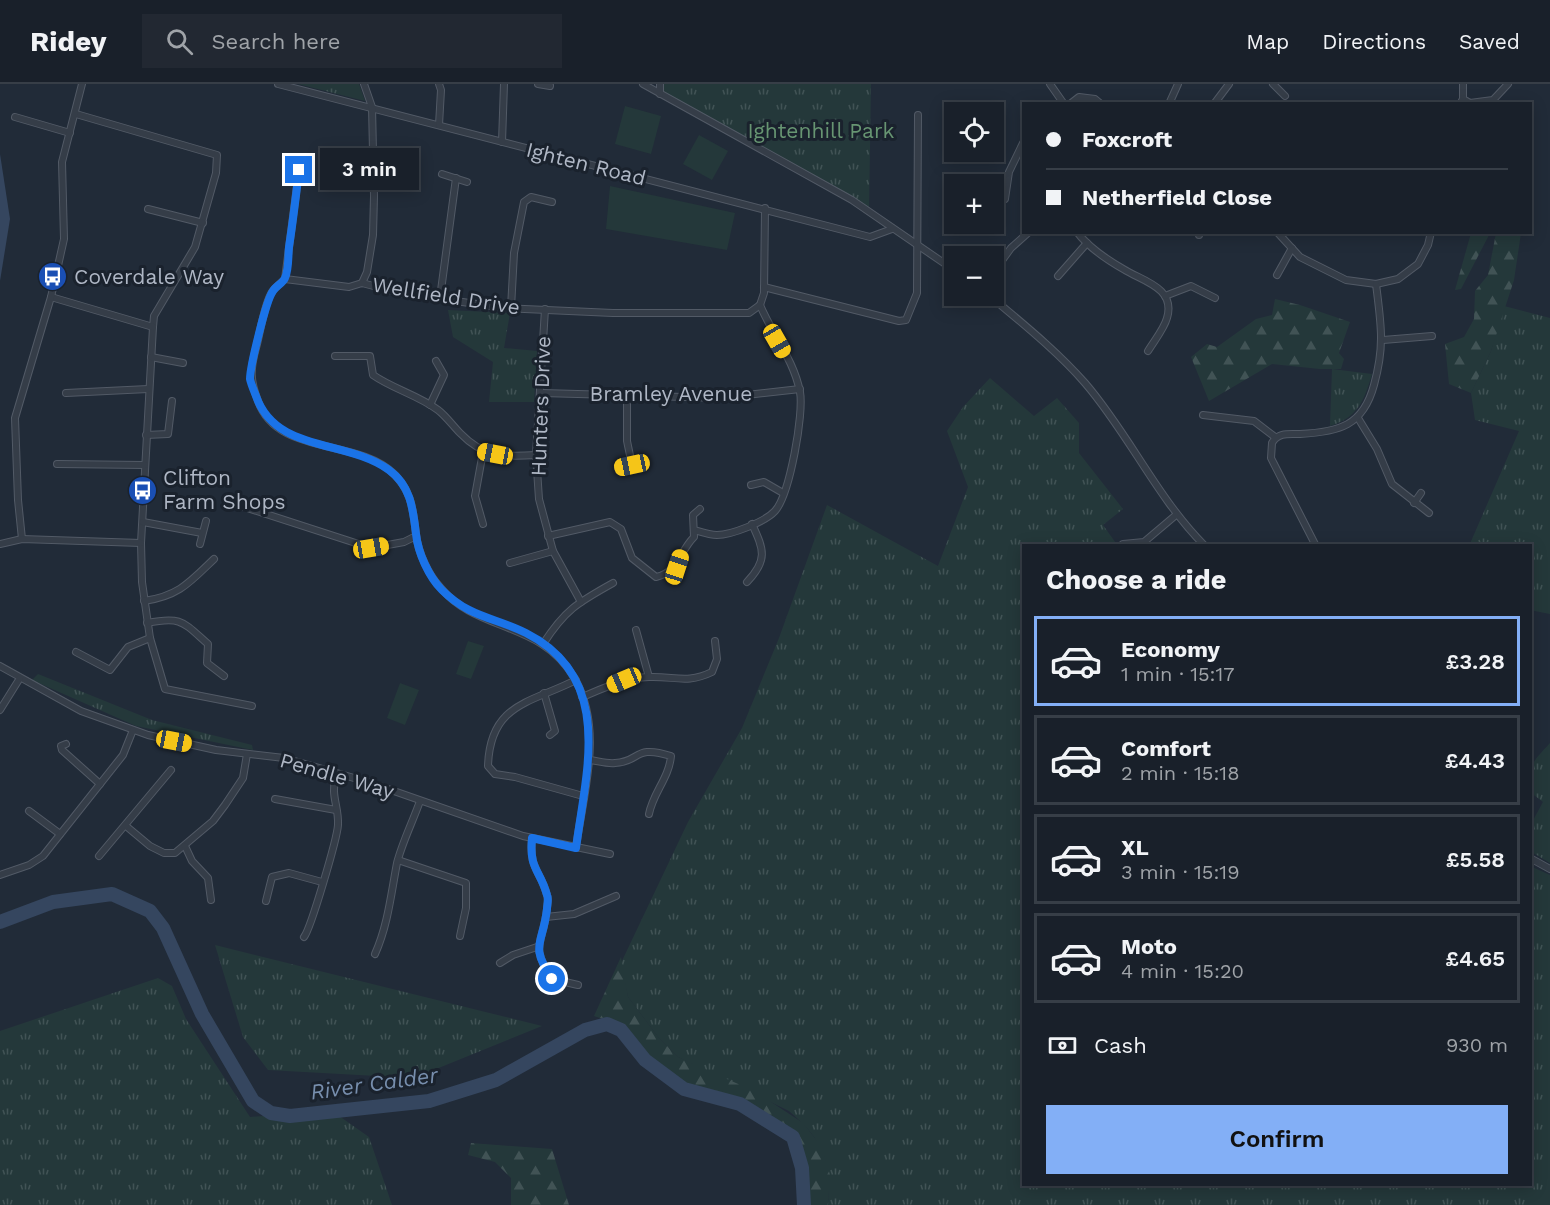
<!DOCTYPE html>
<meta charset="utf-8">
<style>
body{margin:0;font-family:"Work Sans",sans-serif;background:#222832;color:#f1f3f6;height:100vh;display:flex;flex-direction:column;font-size:22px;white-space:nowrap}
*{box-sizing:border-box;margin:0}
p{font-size:20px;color:#9fa3a8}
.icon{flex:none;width:33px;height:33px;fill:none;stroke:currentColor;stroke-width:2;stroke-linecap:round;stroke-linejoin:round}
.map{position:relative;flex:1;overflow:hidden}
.side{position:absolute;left:1022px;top:460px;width:510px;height:642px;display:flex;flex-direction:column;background:#19202a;border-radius:0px;box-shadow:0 3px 15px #0003,0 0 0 2px #373e47}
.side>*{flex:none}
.banner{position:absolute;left:1022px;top:18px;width:510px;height:132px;border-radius:0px;box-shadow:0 3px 15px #0003,0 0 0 2px #373e47;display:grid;align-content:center;height:132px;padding:0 24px;background:#19202a}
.fabs{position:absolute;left:944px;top:18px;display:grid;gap:12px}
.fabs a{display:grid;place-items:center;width:60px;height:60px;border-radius:0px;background:#19202a;box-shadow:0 3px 15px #0003,0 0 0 2px #373e47;font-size:30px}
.end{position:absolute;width:27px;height:27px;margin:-14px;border:8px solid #1a73e8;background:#fff;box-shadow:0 0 0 3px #fff}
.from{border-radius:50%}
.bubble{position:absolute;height:42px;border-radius:0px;background:#19202a;box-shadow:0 3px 15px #0003,0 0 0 2px #373e47;font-size:20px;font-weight:600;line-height:42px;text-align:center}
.car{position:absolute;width:18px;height:36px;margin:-18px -9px;border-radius:8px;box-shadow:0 0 4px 2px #0007;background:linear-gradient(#f5c518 24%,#345 0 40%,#f5c518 0 76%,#345 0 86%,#f5c518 0)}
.banner b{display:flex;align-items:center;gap:21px;height:57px;font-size:22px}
.banner b+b{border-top:2px solid #373e47}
.banner i{width:15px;height:15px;background:#f1f3f6}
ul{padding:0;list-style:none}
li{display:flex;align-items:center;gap:18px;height:90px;margin:0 12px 9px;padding:0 12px;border:3px solid #373e47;border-radius:0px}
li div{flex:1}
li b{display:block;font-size:22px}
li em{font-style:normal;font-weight:600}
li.active{border-color:#83aff6}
li>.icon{width:54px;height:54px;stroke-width:1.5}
h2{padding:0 24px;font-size:27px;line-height:72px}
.pay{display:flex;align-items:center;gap:15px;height:66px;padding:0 24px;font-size:22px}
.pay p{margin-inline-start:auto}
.cta{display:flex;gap:12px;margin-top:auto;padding:12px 24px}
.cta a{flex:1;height:69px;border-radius:0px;background:#83aff6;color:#111;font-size:24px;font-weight:600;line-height:69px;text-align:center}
header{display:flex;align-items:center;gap:36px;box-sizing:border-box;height:84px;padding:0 30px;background:#19202a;border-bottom:2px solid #373e47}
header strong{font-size:28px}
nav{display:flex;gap:33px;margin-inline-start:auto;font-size:21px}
.search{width:420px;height:54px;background:#222832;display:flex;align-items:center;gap:15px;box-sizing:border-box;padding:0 21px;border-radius:0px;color:#9fa3a8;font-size:22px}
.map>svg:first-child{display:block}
</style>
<header>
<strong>Ridey</strong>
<div class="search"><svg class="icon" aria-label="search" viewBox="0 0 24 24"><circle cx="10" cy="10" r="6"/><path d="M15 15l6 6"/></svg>Search here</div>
<nav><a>Map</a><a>Directions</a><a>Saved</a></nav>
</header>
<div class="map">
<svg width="1550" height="1121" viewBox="0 0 1550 1121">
<defs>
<pattern id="grass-tufts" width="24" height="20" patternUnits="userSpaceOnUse" patternTransform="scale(1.5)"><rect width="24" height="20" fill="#24383a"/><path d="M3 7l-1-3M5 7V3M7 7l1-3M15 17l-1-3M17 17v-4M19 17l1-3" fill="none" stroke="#415355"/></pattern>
<pattern id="forest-firs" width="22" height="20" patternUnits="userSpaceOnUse" patternTransform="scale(1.5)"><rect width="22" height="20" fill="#24383a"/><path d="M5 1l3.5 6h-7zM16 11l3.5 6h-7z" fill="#415355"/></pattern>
</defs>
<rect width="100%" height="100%" fill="#212b38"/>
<g fill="url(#grass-tufts)">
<path d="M298,0H359L365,17Z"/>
<path d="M660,0H871L869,127L660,10Z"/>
<path d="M1504,222L1550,234V530L1530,526V462H1469L1519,347L1475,336L1471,309L1491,267Z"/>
<path d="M448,226L510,229L504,264L537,267L534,318H489L493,278L453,253Z"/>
<path d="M1332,285L1372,290C1364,317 1358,333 1330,342Z"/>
<path d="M990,294L1034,332L1057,314L1079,339V369L1123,425L1103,441L1118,462H1023V1101H1530V782L1550,791V1121H828C831,1076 824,1057 789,1027L678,973L659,954L628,913L621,879L688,738L742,644L779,554L827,421L938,482L968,403L947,347L963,323Z"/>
<path d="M38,590L152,636L252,661L253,666L136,642L32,596Z"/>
<path d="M1550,659V779L1530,767V742L1543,718L1530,708C1530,678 1531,680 1550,659Z"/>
<path d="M215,861L542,942L414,994L268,986L243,953Z"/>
<path d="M158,894L172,902L186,935L250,1033L332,1027L369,1053L392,1121H0V947Z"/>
</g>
<g fill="url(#forest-firs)">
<path d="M1471,149H1490L1461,205L1455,206Z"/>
<path d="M1496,149H1521L1514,196L1491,267L1471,309L1449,300L1445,260L1464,253L1474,235L1475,207L1488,191Z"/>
<path d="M1275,215L1300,221L1350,238L1339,269L1344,275L1341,285H1320L1272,280L1209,317L1191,273L1207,260L1217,263L1256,235L1272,231Z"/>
<path d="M621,873L628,913L659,954L678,973L756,1008L803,1039L822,1063L830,1091L828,1121H806L802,1069L795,1052L768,1030L733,1012L681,998L646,971L621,941L594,932Z"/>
<path d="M471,1059L552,1065L569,1121H511V1094L495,1078L468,1071Z"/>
</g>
<g fill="#24383a">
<path d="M625,22L661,32L651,70L615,60Z"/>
<path d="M699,51L728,67L712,96L683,80Z"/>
<path d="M610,102L735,129L727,166L606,145Z"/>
<path d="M468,557L484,562L471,595L456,590Z"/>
<path d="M400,599L419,606L405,641L387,634Z"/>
</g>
<path fill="#35465f" d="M0,70L10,135L0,197Z"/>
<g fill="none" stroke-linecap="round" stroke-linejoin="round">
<path stroke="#35465f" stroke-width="14" d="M0,838L53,818L112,810L150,827L163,844L202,930L253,1017L271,1029L290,1032L429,1017L496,996L585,946L607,940L621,946L645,976L684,1005L740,1020L793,1053L802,1084L804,1121"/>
<defs>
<g id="street">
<path d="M278,0L870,153L892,145"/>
<path d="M439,0L441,6L439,41"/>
<path d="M538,0L550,2"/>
<path d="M643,0L852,116L954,186"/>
<path d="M1050,0L1064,20"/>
<path d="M1273,0L1285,12"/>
<path d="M660,10V0"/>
<path d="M1463,15L1470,19L1493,16L1508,0"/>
<path d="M1070,20L1079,13L1095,15L1101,20"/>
<path d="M1169,20L1178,0"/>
<path d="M1214,20L1229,0"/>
<path d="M1460,20L1463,15V0"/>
<path d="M76,30L217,71L216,89L195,163L154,232L153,243L141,459L142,498L150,554L165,605L252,622"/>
<path d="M15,33L70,49"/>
<path d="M502,58L504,0"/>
<path d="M442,90L467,98"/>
<path d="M1005,115L1009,88L1023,59"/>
<path d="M148,125L203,139"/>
<path d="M1077,148C1089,164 1109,177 1125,186C1143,197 1176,204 1167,234C1164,245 1154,257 1148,267"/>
<path d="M1277,148L1300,173L1346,196L1376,200L1398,195L1418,180L1428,161L1431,148"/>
<path d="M1199,151V148"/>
<path d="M993,189L1011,164L1029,148"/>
<path d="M1277,191L1292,164"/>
<path d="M1058,192L1087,159"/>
<path d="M285,195L299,86"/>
<path d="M362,199L367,188L373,151L374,112L372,23L364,0"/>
<path d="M764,203L899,237L906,236L917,209L918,31"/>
<path d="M990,212C1022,239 1057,267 1085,299C1129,350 1157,414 1205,462"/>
<path d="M1165,212L1191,202L1215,214"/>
<path d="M51,213L153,243"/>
<path d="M440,214L456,94"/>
<path d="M511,224L514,169L524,118L531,113L552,118"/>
<path d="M545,225L536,371L539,415L553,467L581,518"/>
<path d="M1383,256L1432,252"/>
<path d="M335,272H370L373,291C393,305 418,311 438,326C446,332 453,342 460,349C484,374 504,373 536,371"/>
<path d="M151,273L183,279"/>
<path d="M66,309L148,305"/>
<path d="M542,309L720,314L800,305"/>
<path d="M627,312V357L632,381"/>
<path d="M430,321L444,291L436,277"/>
<path d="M1203,331L1254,337L1275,353"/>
<path d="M1358,334L1377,365L1392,400L1429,429"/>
<path d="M146,351L168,350L172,317"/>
<path d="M57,380L145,381"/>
<path d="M618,384L642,378"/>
<path d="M751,401L764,398L783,409"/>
<path d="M1414,419L1421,409"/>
<path d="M235,420L371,464L404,458L416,452"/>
<path d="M143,438L202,449"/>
<path d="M483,440L475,412L483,368"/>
<path d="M694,446C701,448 710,451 717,451C731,451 765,438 775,427C790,410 804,329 800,308C794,276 772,250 760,221"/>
<path d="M548,452L610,438L621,445L632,474L656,493C679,488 679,468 694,453L693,431L700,425"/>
<path d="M22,455L18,416L15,334L51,213L64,155L62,78L82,0"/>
<path d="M0,460L22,455L141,459"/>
<path d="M200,460L206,437"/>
<path d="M1123,460L1144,458L1176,431"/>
<path d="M1316,462L1271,374L1272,359C1278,348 1289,350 1300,350C1339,348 1363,342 1374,301C1385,262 1381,240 1376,200"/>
<path d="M510,479L553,467"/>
<path d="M747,498C768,476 764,466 752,440"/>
<path d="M144,517C179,512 190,498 214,475"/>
<path d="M147,539C182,532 183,538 208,560L207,579L224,592"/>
<path d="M636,546L649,593"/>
<path d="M543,560C565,526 577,519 613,499"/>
<path d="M76,568L110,586L128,563L150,554"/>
<path d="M0,582L81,627L148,651L216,666L284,674L368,698L523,752L610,770"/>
<path d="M576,596C531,619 490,619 488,682L495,690L515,693L583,712"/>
<path d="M544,609L555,647L550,651"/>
<path d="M582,613C604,604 625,594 649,593C675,592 687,600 712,588L717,575L715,557"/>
<path d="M0,626L20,594"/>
<path d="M66,660L61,662L62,666L100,700"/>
<path d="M590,676C598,677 607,680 615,679C641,678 633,660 671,672C669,694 653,709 649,730"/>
<path d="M275,715L336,726"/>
<path d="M29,727L60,750"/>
<path d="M126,742L150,762L164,769H175L213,737L225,721L243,694L247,670"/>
<path d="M532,754C529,786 540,785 547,811C549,815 547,821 547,825C543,861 529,860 552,895L578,901"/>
<path d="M185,762L192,777L208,794L211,816"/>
<path d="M576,764C583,709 604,647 575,595C542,536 477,549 440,503C428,490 418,468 416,450C413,426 412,407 393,389C356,354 277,372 258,317C250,296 250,286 256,264C260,250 264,220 272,208C275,203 281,199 285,195L349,203L362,199L400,209L504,224L613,229H749L760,221L764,209L765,124"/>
<path d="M99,772L171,686"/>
<path d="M1530,774L1550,785"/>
<path d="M398,776L466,799V824L460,852"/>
<path d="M0,791L29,781L43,772L123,671L133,646"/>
<path d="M266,817L272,793L289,789L322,798"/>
<path d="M546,833L574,830L616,812"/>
<path d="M304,853C311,844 337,755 338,741C339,722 330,712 336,690"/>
<path d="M375,870C388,841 391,810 397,779C402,759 413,737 420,717"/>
<path d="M500,879L513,871L537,863"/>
</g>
</defs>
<use href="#street" stroke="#525a66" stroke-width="8"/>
<use href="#street" stroke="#353d48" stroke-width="6"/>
</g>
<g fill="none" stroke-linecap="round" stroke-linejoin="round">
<path stroke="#1a73e8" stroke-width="8" d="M299,86C296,112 293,137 289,163C288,172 289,185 285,194C283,199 276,202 273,207C266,216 250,283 250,295C251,300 254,307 256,312C276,369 346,355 389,386C411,402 413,425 416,450C418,469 429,493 442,506C470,534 494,533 526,549C615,594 586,687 576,764L532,754C529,786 540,785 547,811C549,815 547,821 547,825C543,861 529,860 552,895"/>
</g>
<defs>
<symbol id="bus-disc" viewBox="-11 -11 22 22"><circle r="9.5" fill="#1a4fb4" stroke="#1a222d"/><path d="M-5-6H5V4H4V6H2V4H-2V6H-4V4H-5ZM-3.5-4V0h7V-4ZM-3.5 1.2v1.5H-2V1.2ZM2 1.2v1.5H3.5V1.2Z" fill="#fff"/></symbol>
</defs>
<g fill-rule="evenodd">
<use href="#bus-disc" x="36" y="176" width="33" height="33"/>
<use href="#bus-disc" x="126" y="390" width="33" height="33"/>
</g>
<g text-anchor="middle" stroke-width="6" stroke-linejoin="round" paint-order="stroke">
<g font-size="21" fill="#679572" stroke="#1a222d">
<text x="821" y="54">Ightenhill Park</text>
</g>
<g font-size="21" fill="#afb7c5" stroke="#1a222d">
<text transform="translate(586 80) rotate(14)" y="7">Ighten Road</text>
<text transform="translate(446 212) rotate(9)" y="7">Wellfield Drive</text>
<text x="671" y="317">Bramley Avenue</text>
<text transform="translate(541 322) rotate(-88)" y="7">Hunters Drive</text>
<text transform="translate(337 692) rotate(16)" y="7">Pendle Way</text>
</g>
<g font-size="21" fill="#afb7c5" stroke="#1a222d" text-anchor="start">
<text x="74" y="200">Coverdale Way</text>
<text x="163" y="401">Clifton<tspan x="163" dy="24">Farm Shops</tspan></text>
</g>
<g font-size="22" font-style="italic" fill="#778ead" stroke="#1a222d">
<text transform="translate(374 999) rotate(-8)" y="8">River Calder</text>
</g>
</g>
</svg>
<div class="fabs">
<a><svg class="icon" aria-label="locate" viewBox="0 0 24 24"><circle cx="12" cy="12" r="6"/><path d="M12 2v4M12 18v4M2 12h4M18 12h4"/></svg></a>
<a>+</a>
<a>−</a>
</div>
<i class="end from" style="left:552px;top:895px"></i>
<i class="end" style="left:299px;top:86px"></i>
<div class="bubble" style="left:320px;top:64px;width:99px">3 min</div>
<i class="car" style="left:777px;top:257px;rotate:150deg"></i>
<i class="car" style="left:495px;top:370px;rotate:281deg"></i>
<i class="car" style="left:632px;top:381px;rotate:258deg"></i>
<i class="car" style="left:371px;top:464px;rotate:80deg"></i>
<i class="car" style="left:677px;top:483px;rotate:18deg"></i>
<i class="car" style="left:624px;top:596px;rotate:247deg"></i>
<i class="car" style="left:174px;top:657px;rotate:101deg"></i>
<div class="banner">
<b><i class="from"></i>Foxcroft</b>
<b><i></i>Netherfield Close</b>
</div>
<section class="side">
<h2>Choose a ride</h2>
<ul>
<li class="active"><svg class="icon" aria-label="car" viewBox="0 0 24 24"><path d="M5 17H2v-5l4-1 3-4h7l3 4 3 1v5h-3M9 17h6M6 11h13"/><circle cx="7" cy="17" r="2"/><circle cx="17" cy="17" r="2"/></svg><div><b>Economy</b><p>1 min · 15:17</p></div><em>£3.28</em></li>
<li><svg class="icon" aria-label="car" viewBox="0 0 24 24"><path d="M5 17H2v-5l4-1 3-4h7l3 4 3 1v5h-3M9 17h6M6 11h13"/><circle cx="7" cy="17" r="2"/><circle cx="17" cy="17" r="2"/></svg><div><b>Comfort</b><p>2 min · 15:18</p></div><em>£4.43</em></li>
<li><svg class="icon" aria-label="car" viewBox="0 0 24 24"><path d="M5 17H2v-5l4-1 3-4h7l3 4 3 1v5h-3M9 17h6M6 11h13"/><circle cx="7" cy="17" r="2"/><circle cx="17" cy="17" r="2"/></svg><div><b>XL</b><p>3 min · 15:19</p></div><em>£5.58</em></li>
<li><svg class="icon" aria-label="car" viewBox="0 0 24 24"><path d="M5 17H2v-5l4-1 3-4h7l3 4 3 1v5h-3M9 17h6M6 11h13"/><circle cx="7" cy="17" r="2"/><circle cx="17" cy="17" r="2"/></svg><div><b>Moto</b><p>4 min · 15:20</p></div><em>£4.65</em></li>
</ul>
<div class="pay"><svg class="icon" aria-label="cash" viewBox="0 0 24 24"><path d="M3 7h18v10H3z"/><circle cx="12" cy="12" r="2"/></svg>Cash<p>930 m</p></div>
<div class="cta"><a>Confirm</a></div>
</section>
</div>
